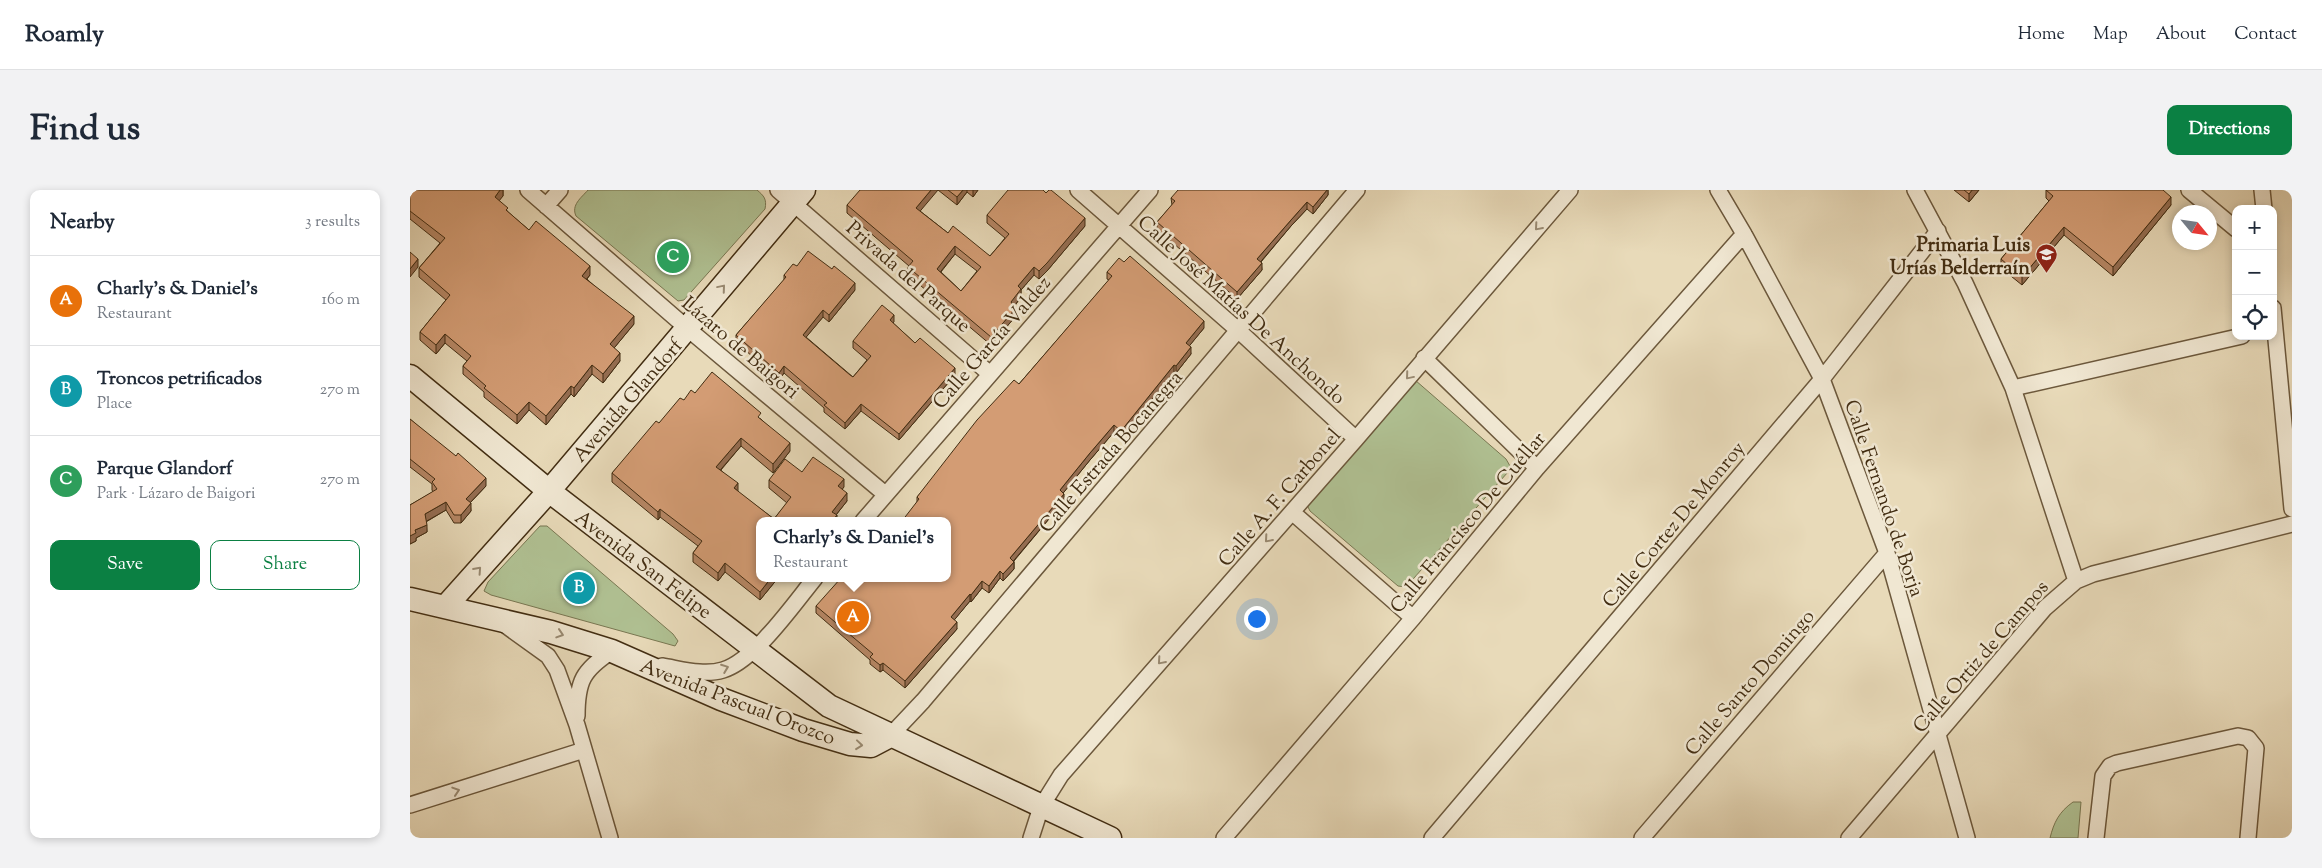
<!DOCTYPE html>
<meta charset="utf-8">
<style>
:root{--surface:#fff;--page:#f2f2f3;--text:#1f2937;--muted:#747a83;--line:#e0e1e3;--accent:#0b8043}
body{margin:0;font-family:"Sorts Mill Goudy",serif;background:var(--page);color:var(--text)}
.controls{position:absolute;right:15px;top:15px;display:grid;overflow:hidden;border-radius:10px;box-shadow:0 2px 8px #0003}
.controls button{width:45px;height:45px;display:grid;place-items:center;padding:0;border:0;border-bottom:1px solid var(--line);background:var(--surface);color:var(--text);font:25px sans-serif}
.compass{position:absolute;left:1762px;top:15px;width:45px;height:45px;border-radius:50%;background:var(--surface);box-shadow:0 2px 8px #0003;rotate:119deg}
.you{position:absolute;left:846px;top:428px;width:18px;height:18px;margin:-12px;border:4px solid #fff;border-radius:50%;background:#1a73e8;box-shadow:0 0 0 8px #1a73e833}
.badge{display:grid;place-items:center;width:32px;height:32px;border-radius:50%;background:var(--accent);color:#fff;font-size:16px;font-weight:700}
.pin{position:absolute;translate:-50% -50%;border:2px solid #fff;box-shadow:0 1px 5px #0006}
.popup{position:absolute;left:346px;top:327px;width:195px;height:65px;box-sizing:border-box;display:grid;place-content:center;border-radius:10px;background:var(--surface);filter:drop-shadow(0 1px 4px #0005);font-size:16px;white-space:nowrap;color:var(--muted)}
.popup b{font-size:19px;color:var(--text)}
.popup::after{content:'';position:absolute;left:50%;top:100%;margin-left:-10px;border:10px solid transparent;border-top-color:var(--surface)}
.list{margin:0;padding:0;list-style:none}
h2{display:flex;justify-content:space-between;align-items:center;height:65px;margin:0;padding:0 20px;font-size:21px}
h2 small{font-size:16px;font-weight:400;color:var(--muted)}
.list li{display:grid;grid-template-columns:32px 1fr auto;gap:15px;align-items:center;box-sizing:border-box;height:90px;padding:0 20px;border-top:1px solid var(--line)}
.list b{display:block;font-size:19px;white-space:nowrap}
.list p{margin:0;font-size:16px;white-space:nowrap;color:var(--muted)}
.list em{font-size:16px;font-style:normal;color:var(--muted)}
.actions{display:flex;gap:10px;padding:15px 20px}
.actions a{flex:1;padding:11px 0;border:1px solid var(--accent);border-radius:10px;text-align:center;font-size:18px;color:var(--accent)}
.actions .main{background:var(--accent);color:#fff}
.icon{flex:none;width:28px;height:28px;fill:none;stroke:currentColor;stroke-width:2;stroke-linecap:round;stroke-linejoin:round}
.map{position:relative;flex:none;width:1882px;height:648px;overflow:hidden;border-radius:10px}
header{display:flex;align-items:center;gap:30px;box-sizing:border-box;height:70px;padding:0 25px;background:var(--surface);border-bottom:1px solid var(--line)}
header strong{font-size:24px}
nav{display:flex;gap:28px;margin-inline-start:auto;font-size:18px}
.intro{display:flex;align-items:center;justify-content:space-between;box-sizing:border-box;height:120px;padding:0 30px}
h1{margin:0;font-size:35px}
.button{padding:12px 22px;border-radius:10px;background:var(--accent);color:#fff;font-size:18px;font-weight:700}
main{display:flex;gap:30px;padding:0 30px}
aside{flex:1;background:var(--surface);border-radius:10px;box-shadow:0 2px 8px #0003}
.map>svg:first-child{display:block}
.green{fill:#b0c193;stroke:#797752}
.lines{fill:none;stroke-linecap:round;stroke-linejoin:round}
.street-casing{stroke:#6c583c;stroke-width:18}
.secondary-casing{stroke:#422d12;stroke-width:25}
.street{stroke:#f0e7d2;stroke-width:15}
.secondary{stroke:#f0e7d2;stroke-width:22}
.wall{fill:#b58664;stroke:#422d12;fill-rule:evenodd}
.shaded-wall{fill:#946d51;stroke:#422d12}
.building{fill:#d39c74;stroke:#422d12;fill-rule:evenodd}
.oneway{stroke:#998a72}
.labels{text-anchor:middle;stroke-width:5;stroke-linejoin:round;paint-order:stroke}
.poi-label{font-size:20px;font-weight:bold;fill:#422d12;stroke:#f0e7d2;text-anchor:end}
.street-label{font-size:20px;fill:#422d12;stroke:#f0e7d2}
</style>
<header>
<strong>Roamly</strong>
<nav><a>Home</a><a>Map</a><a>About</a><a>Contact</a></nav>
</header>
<div class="intro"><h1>Find us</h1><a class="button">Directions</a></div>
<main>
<aside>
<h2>Nearby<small>3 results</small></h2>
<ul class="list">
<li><span class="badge" style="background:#e8710a">A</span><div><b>Charly's &amp; Daniel's</b><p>Restaurant</p></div><em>160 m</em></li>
<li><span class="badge" style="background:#0f9aa8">B</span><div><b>Troncos petrificados</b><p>Place</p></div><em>270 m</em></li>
<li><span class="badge" style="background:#2e9e5b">C</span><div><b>Parque Glandorf</b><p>Park · Lázaro de Baigori</p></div><em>270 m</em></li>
</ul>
<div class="actions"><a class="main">Save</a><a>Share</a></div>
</aside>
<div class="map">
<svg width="1882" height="648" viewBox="0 0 1882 648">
<rect width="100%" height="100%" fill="#e8dab9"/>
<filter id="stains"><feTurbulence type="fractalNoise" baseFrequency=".004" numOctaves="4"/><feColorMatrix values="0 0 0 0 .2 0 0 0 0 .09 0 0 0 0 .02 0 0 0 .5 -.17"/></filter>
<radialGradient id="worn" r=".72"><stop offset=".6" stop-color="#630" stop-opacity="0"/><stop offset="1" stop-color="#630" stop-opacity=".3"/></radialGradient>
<path class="green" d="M178,0H347C354,6 357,9 355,19L274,110L268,111L166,26C161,15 171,8 178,0Z
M1005,190L1096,269L1100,276L1098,282L996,397L988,396L900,321L897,315Z
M130,336H137L263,444L268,451L265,456L81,405L74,401L78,392Z
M1663,612H1671L1668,648H1640C1644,632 1649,622 1663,612Z"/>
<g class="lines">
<defs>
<path id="street" d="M118,0L278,139L475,304
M368,0L580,184
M668,0L829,141L946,249
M1308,0L1334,44L1412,189L1477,363L1557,648
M1505,0L1555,93L1603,198L1666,391
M1779,0L1826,39
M1852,0L1854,19
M136,16L150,0
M1863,118L1882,319
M1014,168L1127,278
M1603,198L1832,146
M882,322L1003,428
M453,331L740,0
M95,435L138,466L147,480L167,535L200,648
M252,476C271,479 294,486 313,480C345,470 383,415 405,388
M167,526C167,491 173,480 202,461
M480,546L513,511L947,0
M0,615L174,560
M621,648L631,617L651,585L946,249L1160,0
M814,648L1003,428L1127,278L1334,44
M1022,648L1412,189L1528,41
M1232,648L1477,363
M1439,648L1635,418L1666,391L1683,384L1882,334
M1686,648L1693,586L1700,576L1707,573L1828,546L1838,548L1846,558L1838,648"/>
<path id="secondary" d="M0,186L139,301L419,516L700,648
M0,409L141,442L202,461L311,509L393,540L440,554L461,556L480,546
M36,416L139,301L394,0"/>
</defs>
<use href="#street" class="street-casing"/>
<use href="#secondary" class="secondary-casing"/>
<use href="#street" class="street"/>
<use href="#secondary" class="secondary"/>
</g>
<path class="wall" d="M0,0H93V6L89,10L98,22L119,40L180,85L177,89L224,134L204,158L210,171L193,193L182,184L164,207L161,204L136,235L119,220L107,234L74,207V202L53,184V176L57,171L35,153L26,164L10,150V142L36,110L9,87V78L30,53L0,29Z
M528,0H568L563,7L557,2L547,15Z
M918,0V5L903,24L897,19L881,36L851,72L852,80L827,109L747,39V32L762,15L761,8Z
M1544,0H1569L1559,12Z
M1636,0H1753L1761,15L1703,86L1654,45L1612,95L1591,78V69L1639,11L1636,8Z
M437,15L510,21L538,43L580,66L595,48L577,33V25L675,36L637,81L629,89L624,85L611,100V107L604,117L605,127L581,155L498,85V77L499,76L437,23ZM545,64L567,81L551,101L531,82Z
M697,82L794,138L779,156L781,164L766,183L764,182L711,248L704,242L680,270L653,303L654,311L604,371V379L593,391L590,388L579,403L572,398L561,412L560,411L544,430L547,439L495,498L473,480L470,482L460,474V470L406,423V416L537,388L507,312V307L609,194L699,90L697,89Z
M374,85L445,100L419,132L413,127L396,147L443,187L457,170L443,158V151L484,132L483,133L505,153L545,185L489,250L451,221L435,239L414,222V218L374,183L369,190L326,152V145L374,90Z
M285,203L351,229L380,261L363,283L331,256L311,280L328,302L364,329L377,313L359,298V290L392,282L434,297L432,299L437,311L426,325L427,331H349V388H368L350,410L315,382L308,391L283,372V363L288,356L250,327L248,330L202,292V283L249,233Z
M0,229L76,296L60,313L61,321L51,333H44L36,320L16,332L17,342L6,348V351L0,354V315L23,302L22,300V294L0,277Z"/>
<path class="shaded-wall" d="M90,0H93V6L85,16V7Z
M521,0H528L506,26V18Z
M553,0H557V2L547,15V7Z
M563,0H568L563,7Z
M917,0H918V5L903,24V17Z
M1562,0H1569L1559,12V4Z
M1761,7V15L1703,86V77Z
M897,12V19L881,36L847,76V69L881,30Z
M675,28V36L637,81L629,89V81Z
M1654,37V45L1612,95V87Z
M545,56V64L527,86V79Z
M8,69V77L0,87V79Z
M852,73V80L827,109V102Z
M180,76V85L172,94V86Z
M624,77V85L611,100V107L601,120V112L608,96Z
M445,93V100L419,132V125Z
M605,119V127L581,155V147Z
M413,120V127L393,151V145Z
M484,125V132L480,136V130Z
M224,126V134L200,163V154Z
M794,131V138L776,160V153Z
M35,144V153L26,164V155Z
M781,157V164L766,183V176Z
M210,163V171L193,193V184Z
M182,175V184L164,207V198Z
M764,175V182L711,248V241Z
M374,176V183L369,190V183Z
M545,178V185L489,250V244Z
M161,196V204L136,235V226Z
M119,212V220L107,234V225Z
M451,214V221L435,239V233Z
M704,235V242L680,270L650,307V300L680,263Z
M331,248V256L306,285V277Z
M380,253V261L363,283V274Z
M76,288V296L56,317V309Z
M434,289V297L428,305V296Z
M328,293V301L324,298Z
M437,303V311L422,330V322Z
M654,304V311L600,375V368Z
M36,312V320L15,332V324Z
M61,313V321L51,333V325Z
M250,319V327L248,330V322Z
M427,325V331H422Z
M17,335V342L6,348V351L0,354V346L5,340Z
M604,372V379L593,391V384Z
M315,373V382L308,391V383Z
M590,381V388L579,403V396Z
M361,388H368L350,410V402Z
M572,391V398L561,412V405Z
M560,404V411L541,434V427Z
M547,432V439L495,498V491Z
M473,473V480L470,482V475Z"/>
<path class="building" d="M0,0H90L85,7L98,18L96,20L119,40L126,31L180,76L172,86L224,126L200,154L210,163L193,184L182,175L164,198L161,196L136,226L119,212L107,225L74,198L76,196L53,176L61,166L35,144L26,155L10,142L40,105L9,78L35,48L0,21Z
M450,0H521L506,18L538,43L543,36L580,66L599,44L577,25L598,0H633L636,3L639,0H641L675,28L637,73L629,81L624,77L608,96L611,99L601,112L605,119L581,147L498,77L503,71L437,15ZM545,56L571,77L551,101L527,79Z
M538,0H553L547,7Z
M768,0H917L903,17L897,12L881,30L847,69L852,73L827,102L747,32L765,11L761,8Z
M1554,0H1562L1559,4Z
M1636,0H1753L1761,7L1703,77L1654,37L1612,87L1591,69L1643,6Z
M398,61L422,79L424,76L445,93L419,125L413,120L393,145L440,185L443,187L461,166L443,151L472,115L484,125L480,130L505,153L510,148L545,178L489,244L451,214L435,233L414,215L417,213L374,176L369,183L326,145L376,87L374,85L383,74L387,76Z
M0,62L8,69L0,79Z
M720,66L794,131L776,153L781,157L766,176L764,175L711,241L704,235L680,263L650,300L654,304L600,368L604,372L593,384L590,381L579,396L572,391L561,405L560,404L541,427L547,432L495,491L473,473L470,475L460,467L463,464L406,416L431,388H537V331H492L509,309L507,307L567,230L604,190L609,194L702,86L697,82L709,68L714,72Z
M302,182L351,223L348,227L380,253L363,274L331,248L306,277L328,293L324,298L364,329L381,307L359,290L375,269L392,282L403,267L434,289L428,296L437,303L422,322L427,325L422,331H349V388H361L350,402L315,373L308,383L283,363L292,351L250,319L248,322L202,283L246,231L249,233L270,208L274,210L281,200L285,203Z
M0,229L46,266L48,263L76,288L56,309L61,313L51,325H44L36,312L15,324L17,335L5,340L6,343L0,346V315L27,299L22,292L25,289L0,269Z"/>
<defs><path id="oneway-chevron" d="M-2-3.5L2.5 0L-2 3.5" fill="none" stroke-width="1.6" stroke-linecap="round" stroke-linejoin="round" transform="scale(1.25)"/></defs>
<g class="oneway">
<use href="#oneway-chevron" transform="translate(1128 37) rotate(131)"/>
<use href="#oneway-chevron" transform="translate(312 98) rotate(-50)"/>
<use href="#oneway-chevron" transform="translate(999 186) rotate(130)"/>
<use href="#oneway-chevron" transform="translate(858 349) rotate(131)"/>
<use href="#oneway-chevron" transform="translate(68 380) rotate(-48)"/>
<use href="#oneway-chevron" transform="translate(150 444) rotate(18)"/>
<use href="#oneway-chevron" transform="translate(751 471) rotate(131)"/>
<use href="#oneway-chevron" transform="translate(315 478) rotate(-21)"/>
<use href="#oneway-chevron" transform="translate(449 555) rotate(6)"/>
<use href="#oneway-chevron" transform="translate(46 601) rotate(-18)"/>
</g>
<defs>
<symbol id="school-pin" viewBox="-11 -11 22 30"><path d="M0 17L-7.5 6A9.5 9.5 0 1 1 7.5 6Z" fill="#8f2418" stroke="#f0e7d2"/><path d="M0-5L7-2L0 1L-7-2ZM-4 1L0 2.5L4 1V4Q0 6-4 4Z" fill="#fff"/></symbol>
</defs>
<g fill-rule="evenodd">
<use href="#school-pin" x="1624" y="52" width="25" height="34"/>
</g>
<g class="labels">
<g class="poi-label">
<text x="1620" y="61">Primaria Luis<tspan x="1620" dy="23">Urías Belderraín</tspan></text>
</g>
<g class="street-label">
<text transform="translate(499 86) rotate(41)" y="7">Privada del Parque</text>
<text transform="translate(832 119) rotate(42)" y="7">Calle José Matías De Anchondo</text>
<text transform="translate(581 152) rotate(-49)" y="7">Calle García Valdez</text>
<text transform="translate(331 157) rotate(40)" y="7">Lázaro de Baigori</text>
<text transform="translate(217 210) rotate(-49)" y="7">Avenida Glandorf</text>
<text transform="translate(700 261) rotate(-49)" y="7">Calle Estrada Bocanegra</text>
<text transform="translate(869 307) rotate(-49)" y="7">Calle A. F. Carbonel</text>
<text transform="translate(1475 308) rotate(71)" y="7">Calle Fernando de Borja</text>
<text transform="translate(1057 332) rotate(-50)" y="7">Calle Francisco De Cuéllar</text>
<text transform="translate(1263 334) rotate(-50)" y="7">Calle Cortez De Monroy</text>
<text transform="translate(234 374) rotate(37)" y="7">Avenida San Felipe</text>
<text transform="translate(1570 466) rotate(-49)" y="7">Calle Ortiz de Campos</text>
<text transform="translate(1339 492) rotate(-49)" y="7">Calle Santo Domingo</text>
<text transform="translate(328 511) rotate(21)" y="7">Avenida Pascual Orozco</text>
</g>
</g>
<rect width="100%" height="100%" filter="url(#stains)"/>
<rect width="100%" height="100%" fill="url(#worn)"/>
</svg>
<div class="controls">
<button>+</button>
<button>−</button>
<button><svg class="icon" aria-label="locate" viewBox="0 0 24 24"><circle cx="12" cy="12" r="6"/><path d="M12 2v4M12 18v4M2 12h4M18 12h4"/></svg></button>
</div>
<svg class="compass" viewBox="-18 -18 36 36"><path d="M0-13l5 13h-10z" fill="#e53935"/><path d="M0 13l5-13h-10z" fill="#747a83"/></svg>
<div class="you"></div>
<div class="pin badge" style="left:443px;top:427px;background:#e8710a">A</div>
<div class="popup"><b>Charly's &amp; Daniel's</b>Restaurant</div>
<div class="pin badge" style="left:169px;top:398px;background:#0f9aa8">B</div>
<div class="pin badge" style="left:263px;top:67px;background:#2e9e5b">C</div>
</div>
</main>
